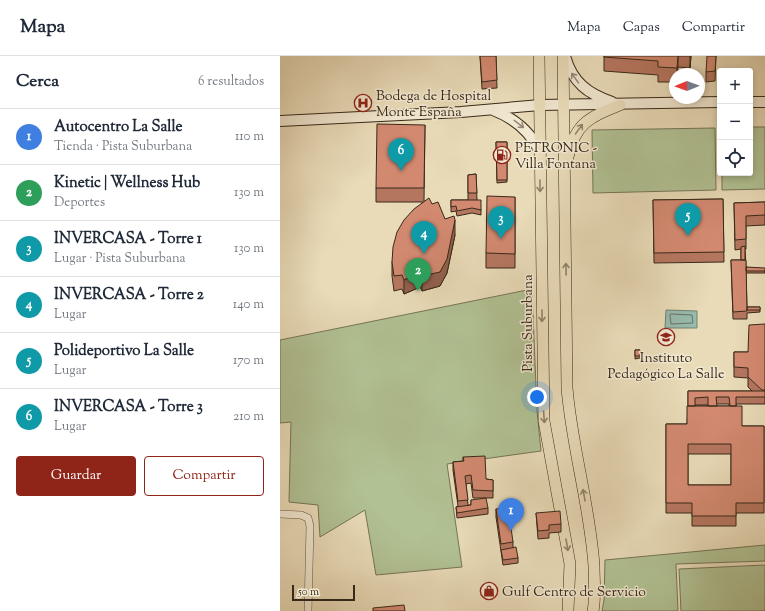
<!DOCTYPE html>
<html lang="es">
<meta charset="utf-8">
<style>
:root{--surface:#fff;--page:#f6f6f7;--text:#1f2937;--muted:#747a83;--line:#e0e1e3;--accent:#8f2418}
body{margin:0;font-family:"Sorts Mill Goudy",serif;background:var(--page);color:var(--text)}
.controls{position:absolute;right:12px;top:12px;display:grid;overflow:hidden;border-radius:4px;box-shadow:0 2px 6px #0003}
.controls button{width:36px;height:36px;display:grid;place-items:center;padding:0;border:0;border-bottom:1px solid var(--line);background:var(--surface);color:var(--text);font:20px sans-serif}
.compass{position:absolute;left:389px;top:12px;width:36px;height:36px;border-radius:50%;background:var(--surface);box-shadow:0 2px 6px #0003;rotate:269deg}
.scale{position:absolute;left:12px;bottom:10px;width:63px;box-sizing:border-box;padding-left:4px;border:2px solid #392919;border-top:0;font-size:11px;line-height:14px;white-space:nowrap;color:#392919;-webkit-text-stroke:3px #f1e8d1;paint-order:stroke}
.you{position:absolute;left:257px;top:341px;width:14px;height:14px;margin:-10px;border:3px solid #fff;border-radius:50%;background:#1a73e8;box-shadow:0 0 0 6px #1a73e833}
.badge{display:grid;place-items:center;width:26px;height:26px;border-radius:50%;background:var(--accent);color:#fff;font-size:13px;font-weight:700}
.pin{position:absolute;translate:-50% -33px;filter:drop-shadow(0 1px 2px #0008)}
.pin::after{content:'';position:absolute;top:21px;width:14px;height:12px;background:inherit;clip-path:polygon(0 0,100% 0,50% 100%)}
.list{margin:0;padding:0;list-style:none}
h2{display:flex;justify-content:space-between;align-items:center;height:52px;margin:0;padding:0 16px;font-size:17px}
h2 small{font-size:13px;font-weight:400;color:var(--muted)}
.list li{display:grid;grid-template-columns:26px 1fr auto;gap:12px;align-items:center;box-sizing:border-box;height:56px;padding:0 16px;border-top:1px solid var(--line)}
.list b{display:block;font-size:15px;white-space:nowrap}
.list p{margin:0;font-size:13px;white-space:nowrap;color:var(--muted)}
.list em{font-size:13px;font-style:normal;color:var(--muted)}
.actions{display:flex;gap:8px;padding:12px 16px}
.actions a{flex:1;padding:9px 0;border:1px solid var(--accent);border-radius:4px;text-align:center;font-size:14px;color:var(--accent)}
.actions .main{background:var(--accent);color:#fff}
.icon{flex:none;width:22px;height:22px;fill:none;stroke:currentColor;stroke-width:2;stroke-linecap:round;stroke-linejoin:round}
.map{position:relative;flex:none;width:485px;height:555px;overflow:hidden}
header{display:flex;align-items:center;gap:24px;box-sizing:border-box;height:56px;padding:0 20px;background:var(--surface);border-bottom:1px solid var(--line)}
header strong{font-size:19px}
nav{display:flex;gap:22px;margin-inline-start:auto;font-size:14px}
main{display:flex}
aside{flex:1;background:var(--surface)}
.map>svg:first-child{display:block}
.green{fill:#b1c193;stroke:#757556}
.water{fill:#97bbae;stroke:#718172}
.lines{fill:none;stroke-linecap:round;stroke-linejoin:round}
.shore{stroke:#687264;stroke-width:1}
.street-casing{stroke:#655641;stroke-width:8}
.secondary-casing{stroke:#392919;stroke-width:12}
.primary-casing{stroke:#392919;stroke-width:12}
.street{stroke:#f1e8d1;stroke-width:7}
.secondary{stroke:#f1e8d1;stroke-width:10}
.primary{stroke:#e9dbb8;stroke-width:11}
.wall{fill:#b57660;stroke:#392919;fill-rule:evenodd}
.shaded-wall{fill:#93604e;stroke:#392919}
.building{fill:#d28970;stroke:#392919;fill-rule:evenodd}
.oneway{stroke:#958875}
.oneway2{stroke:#918268}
.labels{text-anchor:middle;stroke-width:3;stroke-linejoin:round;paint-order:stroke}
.poi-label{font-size:14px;fill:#392919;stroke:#f1e8d1;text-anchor:start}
.street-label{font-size:14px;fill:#392919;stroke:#f1e8d1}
</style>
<header>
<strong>Mapa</strong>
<nav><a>Mapa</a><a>Capas</a><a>Compartir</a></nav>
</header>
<main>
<aside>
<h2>Cerca<small>6 resultados</small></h2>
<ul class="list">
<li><span class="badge" style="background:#3f7fe0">1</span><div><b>Autocentro La Salle</b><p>Tienda · Pista Suburbana</p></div><em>110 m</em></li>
<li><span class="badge" style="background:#2e9e5b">2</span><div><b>Kinetic | Wellness Hub</b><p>Deportes</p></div><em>130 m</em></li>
<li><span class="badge" style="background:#0f9aa8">3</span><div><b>INVERCASA - Torre 1</b><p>Lugar · Pista Suburbana</p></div><em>130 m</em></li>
<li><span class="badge" style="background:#0f9aa8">4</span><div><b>INVERCASA - Torre 2</b><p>Lugar</p></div><em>140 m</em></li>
<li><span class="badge" style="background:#0f9aa8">5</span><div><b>Polideportivo La Salle</b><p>Lugar</p></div><em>170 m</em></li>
<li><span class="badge" style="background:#0f9aa8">6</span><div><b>INVERCASA - Torre 3</b><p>Lugar</p></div><em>210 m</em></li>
</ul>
<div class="actions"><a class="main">Guardar</a><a>Compartir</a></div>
</aside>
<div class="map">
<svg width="485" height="555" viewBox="0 0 485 555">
<rect width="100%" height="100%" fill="#e9dbb8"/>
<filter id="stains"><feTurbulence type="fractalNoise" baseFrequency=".005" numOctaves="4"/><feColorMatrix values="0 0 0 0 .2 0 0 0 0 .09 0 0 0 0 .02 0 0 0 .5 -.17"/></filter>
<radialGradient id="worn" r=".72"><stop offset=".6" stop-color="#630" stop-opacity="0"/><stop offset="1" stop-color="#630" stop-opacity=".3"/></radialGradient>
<path class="green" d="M470,71H485V133L442,134V117H470Z
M435,72L436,134L313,137L312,74Z
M252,233L257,355L261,395L167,408L182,511L96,519L85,454L40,481L38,449L9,446L11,366L0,367V284Z
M485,489V505L396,508L398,555H322L324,544L325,504Z
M485,509V555H401L399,513Z"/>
<path class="water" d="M386,254L417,255V272H385Z"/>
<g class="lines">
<path class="shore" d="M391,258L412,259L413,267L391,268L390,260Z"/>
<defs>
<path id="street" d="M0,458L21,459L28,462L30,470L28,555"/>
<path id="secondary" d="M285,0C292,26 308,38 332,46
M470,46H485
M213,54C234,62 249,74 259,94
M0,65L181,56L260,49L440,46"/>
<path id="primary" d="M259,0L264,365L290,508L288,555
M283,0L287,332C292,392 310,450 314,510C314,525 316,540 313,555
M288,101C295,67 310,61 340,49"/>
</defs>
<use href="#street" class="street-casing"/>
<use href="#secondary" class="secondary-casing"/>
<use href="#primary" class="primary-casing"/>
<use href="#street" class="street"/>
<use href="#secondary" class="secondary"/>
<use href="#primary" class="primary"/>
</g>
<path class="wall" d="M200,0H216L217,32L202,33Z
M324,0H411L410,12L398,11L397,18H395V26H378V19L324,15Z
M436,0L435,25L426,26V16Z
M145,69L144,145L152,148L165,163L175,179L167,217L160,230L142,235L140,231L124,238L122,233L114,235L112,220V206L143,146H96V132Z
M216,86H227V126L217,127Z
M196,118L197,144L201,154V159L192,157L177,160L176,155L171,156V144H188V119Z
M235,141V212H206V197Z
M443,143L444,206L374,207L373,144Z
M485,146V169L466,170V193H465L466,211L485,215V217H466L467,251H480V256L467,257V263H453L451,204H461V193L455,194L454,147Z
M485,268V348H456L462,370H484V457H456V470H412V457H386V368H407L408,350V335H472L468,331V322L454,321V296H468ZM436,348H449V350H437ZM415,349H428V350H415ZM408,398H451V429H408Z
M355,294H360V302L355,303Z
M183,401L206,423L213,424V442H193L191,427L186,428L188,449H191V444L208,452V458L177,462L176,451L178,450L173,414V406L183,405Z
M216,453L233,486V492L238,502V507L223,509L216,461Z
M256,457L281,468V476L269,477V482L258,483Z"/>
<path class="shaded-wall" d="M398,0V11L397,18V12Z
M410,0H411L410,12Z
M175,164V179L167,217L160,230L142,235V220Z
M140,216V231L124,238V224Z"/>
<path class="building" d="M200,0H216L217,24L202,26Z
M324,0H398L397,12L378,11V5L324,1Z
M427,0H436L435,15L426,16Z
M97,68L145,69L144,132H96Z
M216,86H227V124H217Z
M196,118L197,137H188V119Z
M207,140L235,141V198L206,197Z
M149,142L152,148L158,146L165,163L174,160L175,164L167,203L160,216L142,220L140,216L124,224L122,219L114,220L112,206L113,191L117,176L124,164L134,153Z
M443,143L444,196L374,197L373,144Z
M171,144H201V154L192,152L177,155L176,150L171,151Z
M485,146V159L466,160V183L455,184L454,147Z
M465,190V204H461V191Z
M451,204H466L467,255L453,256Z
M466,211L485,212V215H466Z
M467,251H480V254H467Z
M485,268V334H482L468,321V312L454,311V296H468L469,269Z
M355,294H360V300H355Z
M408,335H485V341H456V350H450L449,341H436L437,350H428V341L415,342V350H408Z
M407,350H462V370H484V447H456V460H412V447H386V368H407ZM408,388H451V429H408Z
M205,400L206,423L213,424V435L193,434L191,419L185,420L188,444L178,445L173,406L184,405L183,401Z
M206,442L208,452L177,457L176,451L191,449V444Z
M228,451L233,486L221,488L216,453Z
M280,455L281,468L269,469V474L258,475L256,457Z
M236,491L238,502L223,504L221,494Z
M124,549L125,555H93V552Z"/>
<defs><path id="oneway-shaft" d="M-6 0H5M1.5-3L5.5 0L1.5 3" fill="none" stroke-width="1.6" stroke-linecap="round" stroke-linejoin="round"/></defs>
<g class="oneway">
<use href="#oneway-shaft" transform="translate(295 22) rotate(-125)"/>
<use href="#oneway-shaft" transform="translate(239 68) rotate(38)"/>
</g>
<g class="oneway2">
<use href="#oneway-shaft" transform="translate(299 73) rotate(-54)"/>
<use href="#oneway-shaft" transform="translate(260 130) rotate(89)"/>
<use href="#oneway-shaft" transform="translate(286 213) rotate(-91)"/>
<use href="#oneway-shaft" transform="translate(262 260) rotate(90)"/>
<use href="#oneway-shaft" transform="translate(264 361) rotate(86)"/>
<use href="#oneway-shaft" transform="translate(304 439) rotate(-100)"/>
<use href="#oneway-shaft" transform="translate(287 489) rotate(80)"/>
</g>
<defs>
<symbol id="hospital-ring" viewBox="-11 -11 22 22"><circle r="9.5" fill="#f1e8d1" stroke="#8f2418" stroke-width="1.5"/><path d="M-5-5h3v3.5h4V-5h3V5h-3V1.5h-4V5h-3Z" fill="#8f2418"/></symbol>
<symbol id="fuel-ring" viewBox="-11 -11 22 22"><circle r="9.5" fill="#f1e8d1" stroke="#8f2418" stroke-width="1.5"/><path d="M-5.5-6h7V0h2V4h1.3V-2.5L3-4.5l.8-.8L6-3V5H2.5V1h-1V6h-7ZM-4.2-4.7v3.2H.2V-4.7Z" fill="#8f2418"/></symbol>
<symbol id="school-ring" viewBox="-11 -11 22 22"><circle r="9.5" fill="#f1e8d1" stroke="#8f2418" stroke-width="1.5"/><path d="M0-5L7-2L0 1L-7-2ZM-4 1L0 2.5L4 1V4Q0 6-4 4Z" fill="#8f2418"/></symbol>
<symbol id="shop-ring" viewBox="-11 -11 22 22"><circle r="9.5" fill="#f1e8d1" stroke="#8f2418" stroke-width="1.5"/><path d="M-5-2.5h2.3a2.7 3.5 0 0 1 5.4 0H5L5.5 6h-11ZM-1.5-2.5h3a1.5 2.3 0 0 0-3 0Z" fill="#8f2418"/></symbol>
</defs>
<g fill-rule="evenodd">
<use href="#hospital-ring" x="73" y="37" width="20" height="20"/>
<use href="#fuel-ring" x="212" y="89" width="20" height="20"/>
<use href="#school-ring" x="376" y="271" width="20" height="20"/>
<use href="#shop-ring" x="199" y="525" width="20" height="20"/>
</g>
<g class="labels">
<g class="poi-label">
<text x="96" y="44">Bodega de Hospital<tspan x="96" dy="16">Monte España</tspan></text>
<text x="235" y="96">PETRONIC -<tspan x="235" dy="16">Villa Fontana</tspan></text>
<text x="386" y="306" text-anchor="middle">Instituto<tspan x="386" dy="16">Pedagógico La Salle</tspan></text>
<text x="222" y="540">Gulf Centro de Servicio</text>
</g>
<g class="street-label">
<text transform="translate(247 267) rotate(-90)" y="5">Pista Suburbana</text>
</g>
</g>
<rect width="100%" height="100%" filter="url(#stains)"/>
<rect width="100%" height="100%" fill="url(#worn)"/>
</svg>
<div class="controls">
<button>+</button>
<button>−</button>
<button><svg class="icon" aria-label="locate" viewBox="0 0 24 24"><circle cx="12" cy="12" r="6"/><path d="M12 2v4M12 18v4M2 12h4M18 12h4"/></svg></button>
</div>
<svg class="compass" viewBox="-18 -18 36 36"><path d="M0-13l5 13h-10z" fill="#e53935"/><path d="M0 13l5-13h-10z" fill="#747a83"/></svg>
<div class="scale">50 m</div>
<div class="you"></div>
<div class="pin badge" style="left:231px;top:475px;background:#3f7fe0">1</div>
<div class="pin badge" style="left:138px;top:235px;background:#2e9e5b">2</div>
<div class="pin badge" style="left:221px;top:183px;background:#0f9aa8">3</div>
<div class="pin badge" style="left:144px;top:198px;background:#0f9aa8">4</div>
<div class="pin badge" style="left:408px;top:180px;background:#0f9aa8">5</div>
<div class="pin badge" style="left:121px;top:115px;background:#0f9aa8">6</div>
</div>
</main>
